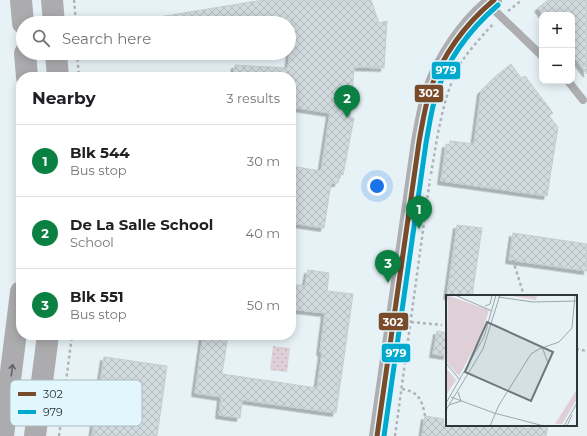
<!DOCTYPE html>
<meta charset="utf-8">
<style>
:root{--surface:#fff;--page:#f2f2f2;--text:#202124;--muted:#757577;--line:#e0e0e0;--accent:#0b8043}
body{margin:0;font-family:Montserrat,sans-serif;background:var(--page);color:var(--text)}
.controls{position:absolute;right:12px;top:12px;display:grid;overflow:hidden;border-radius:8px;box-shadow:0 2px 10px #0003}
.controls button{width:36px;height:36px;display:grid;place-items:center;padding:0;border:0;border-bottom:1px solid var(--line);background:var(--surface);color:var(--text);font:20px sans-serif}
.you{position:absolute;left:377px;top:186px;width:14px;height:14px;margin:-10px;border:3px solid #fff;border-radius:50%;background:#1a73e8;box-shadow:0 0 0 6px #1a73e833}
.badge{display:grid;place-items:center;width:26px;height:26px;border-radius:50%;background:var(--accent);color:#fff;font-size:13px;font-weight:700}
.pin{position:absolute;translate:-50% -33px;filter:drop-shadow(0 1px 2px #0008)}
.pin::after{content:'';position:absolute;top:21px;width:14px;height:12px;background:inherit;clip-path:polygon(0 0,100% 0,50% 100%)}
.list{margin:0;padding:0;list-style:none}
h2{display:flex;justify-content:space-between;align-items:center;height:52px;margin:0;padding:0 16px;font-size:17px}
h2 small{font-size:13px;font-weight:400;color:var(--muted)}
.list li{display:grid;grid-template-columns:26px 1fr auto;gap:12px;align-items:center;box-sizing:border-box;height:72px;padding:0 16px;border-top:1px solid var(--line)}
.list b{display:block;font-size:15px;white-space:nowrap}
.list p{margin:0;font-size:13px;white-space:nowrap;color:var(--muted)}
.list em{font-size:13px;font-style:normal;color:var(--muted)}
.icon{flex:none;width:22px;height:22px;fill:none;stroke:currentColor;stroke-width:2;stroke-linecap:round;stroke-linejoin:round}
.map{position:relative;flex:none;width:587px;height:436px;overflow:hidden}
.search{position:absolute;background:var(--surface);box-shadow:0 2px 10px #0003;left:16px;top:16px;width:280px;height:44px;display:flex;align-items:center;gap:10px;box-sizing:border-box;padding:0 14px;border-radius:22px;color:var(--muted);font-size:15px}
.panel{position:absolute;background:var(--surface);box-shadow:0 2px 10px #0003;left:16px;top:72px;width:280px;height:268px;border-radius:16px}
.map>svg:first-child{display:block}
.grass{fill:url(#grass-dots)}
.building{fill:url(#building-cross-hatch);stroke:#c4cdd0;filter:url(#shadow)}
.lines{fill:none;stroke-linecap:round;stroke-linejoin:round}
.path{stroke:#b0b3b6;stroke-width:2.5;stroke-dasharray:3 3;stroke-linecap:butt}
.service{stroke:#aeadaf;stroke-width:8}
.minor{stroke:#aeadaf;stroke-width:16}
.secondary{stroke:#acacae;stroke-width:22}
.bus-1-casing{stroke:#e1f6fd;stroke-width:8}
.bus-2-casing{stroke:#e1f6fd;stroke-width:8}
.bus-1{stroke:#7a4b2a;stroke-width:5}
.bus-2{stroke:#00a9ce;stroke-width:5}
.oneway{stroke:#606568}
.inset-road{fill:none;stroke:#9da7ab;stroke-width:1}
.view{fill:#6f787c;fill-opacity:0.15;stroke:#6f787c;stroke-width:2}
.inset-edge{fill:none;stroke:#2e3639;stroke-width:2}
.key{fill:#e1f6fd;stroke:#abbcc2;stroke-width:1}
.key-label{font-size:11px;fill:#2e3639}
.line-badge{stroke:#e1f6fd;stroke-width:1.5}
.badge-label{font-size:11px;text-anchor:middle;font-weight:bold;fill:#fff}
</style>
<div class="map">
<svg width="587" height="436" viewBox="0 0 587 436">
<defs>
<pattern id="grass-dots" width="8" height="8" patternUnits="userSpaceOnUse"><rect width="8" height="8" fill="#dfcfd6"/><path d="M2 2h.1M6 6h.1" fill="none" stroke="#c0b2b8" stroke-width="1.8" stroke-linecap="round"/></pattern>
<pattern id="building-cross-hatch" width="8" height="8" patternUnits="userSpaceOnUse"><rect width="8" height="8" fill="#d1dade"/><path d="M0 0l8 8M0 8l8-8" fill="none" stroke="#b4bcbf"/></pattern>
<filter id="shadow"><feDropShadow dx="-3.5" dy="3.5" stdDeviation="0" flood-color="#0004"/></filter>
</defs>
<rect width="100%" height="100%" fill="#e7f2f7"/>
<path class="grass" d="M273,346L290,348L287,372L270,370Z"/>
<path class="building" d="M263,0H371L379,23L387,21L384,68L354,67L350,118H354L343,175L339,174L338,183H331L324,228L291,223V166L321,171L330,113L291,107V77H233L235,65L288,68L293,23H159V17Z
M548,0H587V74L572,54V15H543L538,8Z
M511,64L521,78L525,76L553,113L549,116L558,127L547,196L441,181L446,144L450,145V141L474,144L481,91L496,76Z
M457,225L482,228L472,296H447Z
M513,233L587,244V271L509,260Z
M308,270L329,273L327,291L353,294L336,413L242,400L240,418L219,415L221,397L195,393L203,335H228L222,374L317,388L322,353L320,352L325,313L291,309V284L305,286Z
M437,331L447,333V356L433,354Z
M104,357L167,366L157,436H92Z
M425,416L444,419L443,425H506L531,429L532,425H548L546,436H422Z"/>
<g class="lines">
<path class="path" d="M74,0L76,23
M508,11L522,0
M77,53L79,77
M431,174C437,139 443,92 462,61C471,48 483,35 494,23
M513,260L524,296
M411,322L442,325
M576,349L587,351
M402,389C419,392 422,400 425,416
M59,436L72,335
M395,436L430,179"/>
<path class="service" d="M488,4L542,56
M568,81L583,100"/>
<path class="minor" d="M377,436L419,142C422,125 425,107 430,91C441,58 466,21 494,0"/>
<path class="secondary" d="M21,0L23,23
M52,0L54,23
M25,53L27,77
M56,53L58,77
M3,436L21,292
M35,436L48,335"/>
<defs>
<path id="bus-1" d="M377,436L419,142C422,125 425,107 430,90C443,55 465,24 494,0"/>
<path id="bus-2" d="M384,436L426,143C429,127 431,111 436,95C447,60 470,29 498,5"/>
</defs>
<use href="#bus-1" class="bus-1-casing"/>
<use href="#bus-2" class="bus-2-casing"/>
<use href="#bus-1" class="bus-1"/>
<use href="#bus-2" class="bus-2"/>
</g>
<defs><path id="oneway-shaft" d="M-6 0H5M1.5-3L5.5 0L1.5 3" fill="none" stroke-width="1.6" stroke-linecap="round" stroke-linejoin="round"/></defs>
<use class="oneway" href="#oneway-shaft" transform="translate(12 370) rotate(-82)"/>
<g transform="translate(446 295)">
<rect width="131" height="131" fill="#e7f2f7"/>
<path d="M60,0H91L90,5ZM131,94V104L116,129H109Z" fill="#dfcfd6"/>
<path d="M0,0L43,15L34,42L13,81L0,66L2,8ZM0,73L10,85L0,100Z" fill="#dfcfd6"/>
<path class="inset-road" d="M9,0L46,16M52,2L87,7L131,6M39,11L44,9L46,0M96,52L102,68M0,68L14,85M5,102L48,118L98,131M0,108L38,42L50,0M3,110L15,106L12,97M0,115L37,54L54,0M44,131L53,110L85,59L93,54L113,47L126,33L129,0M118,131L131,108M121,131L126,120"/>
<path class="view" d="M41,27L107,57L85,106L19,77Z"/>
<rect width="131" height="131" class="inset-edge"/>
</g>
<rect x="10" y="380" width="132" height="46" rx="6" class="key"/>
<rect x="18" y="392" width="18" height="4" fill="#7a4b2a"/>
<rect x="18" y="410" width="18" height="4" fill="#00a9ce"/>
<g class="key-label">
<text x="43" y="398">302</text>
<text x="43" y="416">979</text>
</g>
<g class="line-badge">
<rect x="431" y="61" width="30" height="19" rx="4" fill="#00a9ce"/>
<rect x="414" y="84" width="30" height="19" rx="4" fill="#7a4b2a"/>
<rect x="378" y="312" width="31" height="19" rx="4" fill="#7a4b2a"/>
<rect x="381" y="343" width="30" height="20" rx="4" fill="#00a9ce"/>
</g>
<g class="badge-label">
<text x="446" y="74">979</text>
<text x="429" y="97">302</text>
<text x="393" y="326">302</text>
<text x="396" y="357">979</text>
</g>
</svg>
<div class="controls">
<button>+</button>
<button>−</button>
</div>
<div class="you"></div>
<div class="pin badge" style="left:419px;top:229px">1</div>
<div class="pin badge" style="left:347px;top:118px">2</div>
<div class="pin badge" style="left:388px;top:283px">3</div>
<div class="search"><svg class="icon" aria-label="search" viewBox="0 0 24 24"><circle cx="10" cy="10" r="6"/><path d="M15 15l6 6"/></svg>Search here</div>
<section class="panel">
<h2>Nearby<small>3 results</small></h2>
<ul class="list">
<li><span class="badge">1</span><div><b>Blk 544</b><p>Bus stop</p></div><em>30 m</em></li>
<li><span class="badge">2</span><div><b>De La Salle School</b><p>School</p></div><em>40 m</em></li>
<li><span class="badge">3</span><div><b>Blk 551</b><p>Bus stop</p></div><em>50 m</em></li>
</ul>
</section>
</div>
